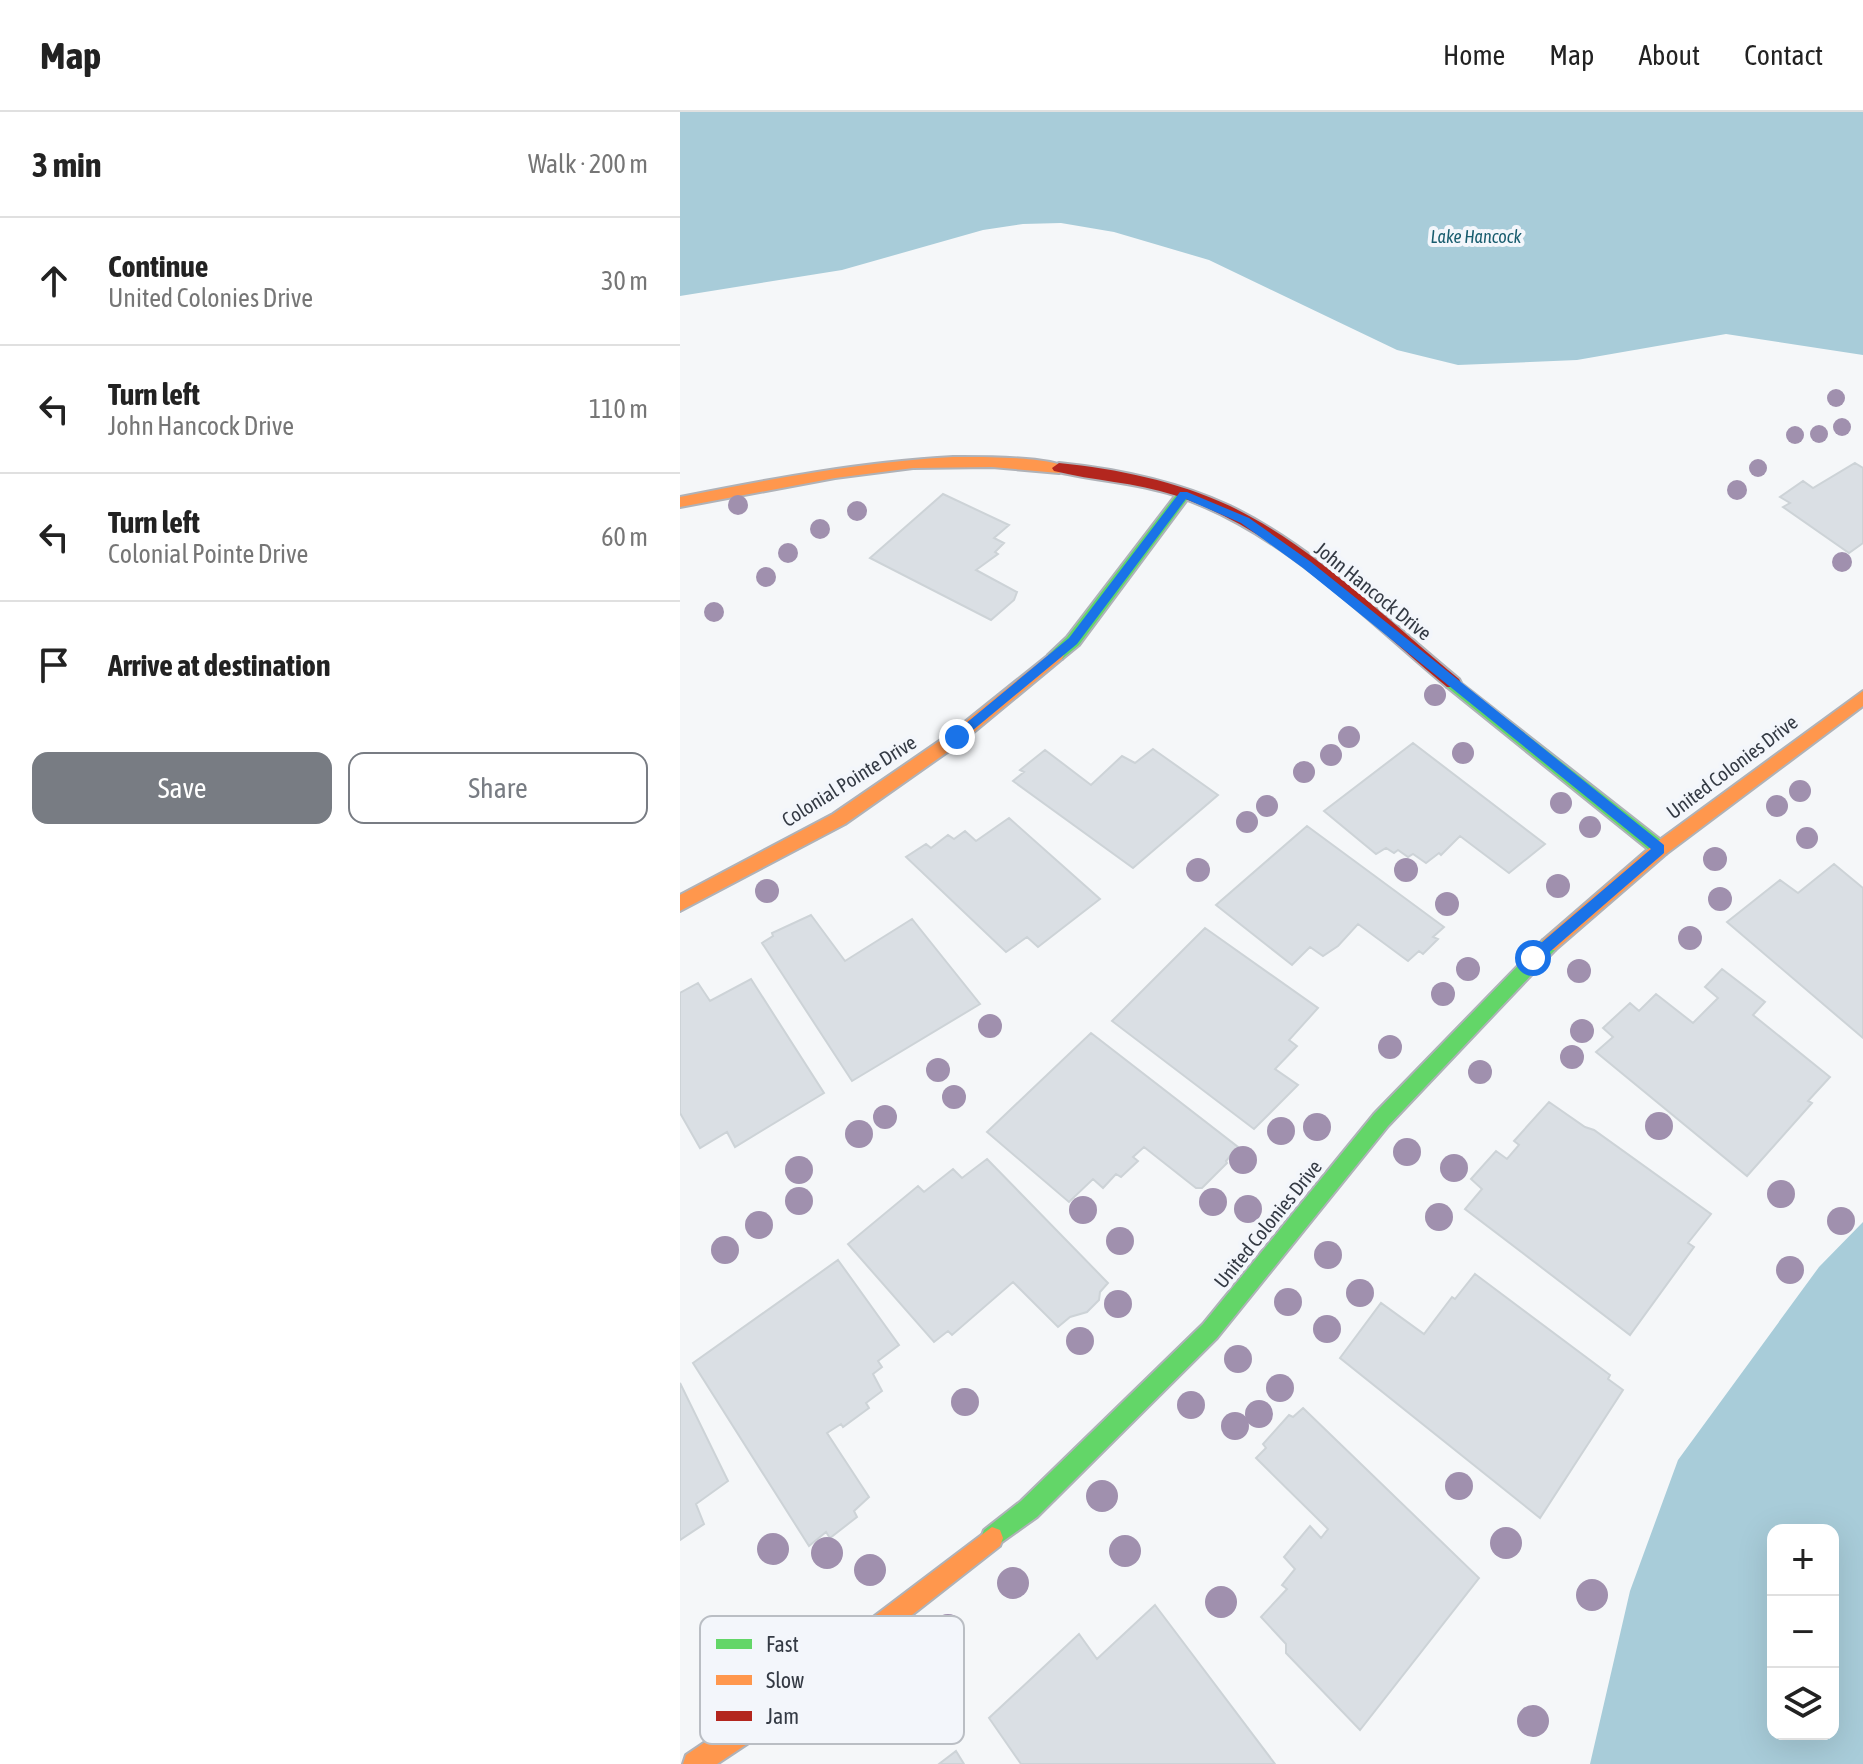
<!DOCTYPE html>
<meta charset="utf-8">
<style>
:root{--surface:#fff;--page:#f2f2f2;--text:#222;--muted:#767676;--line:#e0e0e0;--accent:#787c83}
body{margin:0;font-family:"Asap Condensed",sans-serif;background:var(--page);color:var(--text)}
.controls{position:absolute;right:24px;bottom:24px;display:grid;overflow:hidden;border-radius:16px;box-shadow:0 8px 32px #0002}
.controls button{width:72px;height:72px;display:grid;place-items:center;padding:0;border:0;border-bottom:2px solid var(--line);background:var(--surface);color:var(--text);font:40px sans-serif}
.stop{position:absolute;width:24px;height:24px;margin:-18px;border:6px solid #1a73e8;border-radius:50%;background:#fff}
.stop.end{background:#1a73e8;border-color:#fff;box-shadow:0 2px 8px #0008}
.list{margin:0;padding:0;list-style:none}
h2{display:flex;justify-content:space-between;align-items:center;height:104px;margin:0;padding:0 32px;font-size:34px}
h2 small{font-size:26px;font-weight:400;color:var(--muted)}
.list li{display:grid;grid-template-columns:52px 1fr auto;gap:24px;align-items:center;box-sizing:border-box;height:128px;padding:0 32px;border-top:2px solid var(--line)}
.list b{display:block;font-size:30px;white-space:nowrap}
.list p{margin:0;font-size:26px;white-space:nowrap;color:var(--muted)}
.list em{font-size:26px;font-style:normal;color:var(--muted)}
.actions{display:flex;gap:16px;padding:24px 32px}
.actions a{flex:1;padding:18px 0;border:2px solid var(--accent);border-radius:16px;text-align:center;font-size:28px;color:var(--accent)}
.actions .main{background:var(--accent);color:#fff}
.icon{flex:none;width:44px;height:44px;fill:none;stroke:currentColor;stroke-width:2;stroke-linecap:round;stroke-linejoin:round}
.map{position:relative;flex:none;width:1183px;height:1652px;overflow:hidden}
header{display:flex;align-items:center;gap:48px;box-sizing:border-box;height:112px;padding:0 40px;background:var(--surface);border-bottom:2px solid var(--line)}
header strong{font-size:38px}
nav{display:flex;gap:44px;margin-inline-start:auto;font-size:28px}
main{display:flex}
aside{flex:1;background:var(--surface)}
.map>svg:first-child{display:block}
.water{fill:#a8ccd9;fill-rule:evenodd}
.building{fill:#dadfe4;stroke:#cdd3d7;stroke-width:2}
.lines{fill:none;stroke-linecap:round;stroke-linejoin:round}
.fast-casing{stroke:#afb2b8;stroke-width:4}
.slow-casing{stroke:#afb2b8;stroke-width:4}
.jam-casing{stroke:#afb2b8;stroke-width:4}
.fast{fill:#63d668;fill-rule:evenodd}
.slow{fill:#ff974d;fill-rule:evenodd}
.jam{fill:#b3261e;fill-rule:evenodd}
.tree{fill:#a090ae}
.route{fill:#1a73e8}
.labels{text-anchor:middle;stroke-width:8;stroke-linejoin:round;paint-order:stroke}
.far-water-label{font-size:18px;font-style:italic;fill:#185c6e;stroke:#f3f6fb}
.street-label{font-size:20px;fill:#343a44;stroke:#f3f6fb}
.key{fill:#f3f6fb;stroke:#babec4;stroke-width:2}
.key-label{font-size:22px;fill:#343a44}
</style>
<header>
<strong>Map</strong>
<nav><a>Home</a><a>Map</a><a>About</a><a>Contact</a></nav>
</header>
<main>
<aside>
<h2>3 min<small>Walk · 200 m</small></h2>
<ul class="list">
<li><svg class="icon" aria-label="ahead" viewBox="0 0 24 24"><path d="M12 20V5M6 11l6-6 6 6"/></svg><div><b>Continue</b><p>United Colonies Drive</p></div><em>30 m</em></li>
<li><svg class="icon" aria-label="left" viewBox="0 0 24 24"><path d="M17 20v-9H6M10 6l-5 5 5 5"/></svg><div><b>Turn left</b><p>John Hancock Drive</p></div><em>110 m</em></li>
<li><svg class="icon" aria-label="left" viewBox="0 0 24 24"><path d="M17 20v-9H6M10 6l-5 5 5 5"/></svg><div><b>Turn left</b><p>Colonial Pointe Drive</p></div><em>60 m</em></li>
<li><svg class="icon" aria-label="arrive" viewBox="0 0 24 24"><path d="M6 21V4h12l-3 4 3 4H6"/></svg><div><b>Arrive at destination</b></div></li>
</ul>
<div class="actions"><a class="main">Save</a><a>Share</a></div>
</aside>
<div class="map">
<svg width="1183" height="1652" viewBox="0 0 1183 1652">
<rect width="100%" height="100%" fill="#f5f7f9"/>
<path class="water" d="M0,0H1183V243L1046,222L897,248L778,253L717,238L529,148L434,120L381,111L343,112L303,118L162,158L0,184Z
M1183,1110V1652H910L950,1479L998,1348L1139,1155ZM1153,1418V1622H1093V1418Z"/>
<path class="building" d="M1175,351L1183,356V431L1169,441L1103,395L1110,391L1100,385L1123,369L1133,376Z
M263,382L329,413L314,426L324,431L315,440L318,442L296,458L337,480L334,488L311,508L190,446Z
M733,631L865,732L829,761L780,724L761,743L759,741L746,751L733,742L728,745L718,738L714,741L706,736L696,742L644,699Z
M473,637L538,683L453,756L333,669L344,660L340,658L365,638L411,673L442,644L455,651Z
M329,706L420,787L358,835L347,825L326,840L226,745L246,732L251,736L268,723L274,727L285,719L296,729Z
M627,714L764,815L753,825L758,827L743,842L739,839L728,849L678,812L658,834L643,844L630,835L612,853L536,793Z
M1154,752L1183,776V926L1047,810L1100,768L1118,781Z
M131,803L165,849L232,807L300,892L172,969L82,831L93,824L92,821Z
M525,816L638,896L609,928L617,934L595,957L618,973L574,1017L432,909Z
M1042,857L1085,890L1073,903L1150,965L1128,989L1132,991L1067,1064L916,940L933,925L923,916L950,891L959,899L976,882L1013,911L1038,886L1025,875Z
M71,867L144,981L55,1035L47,1020L20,1036L0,1001V881L18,871L30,889Z
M411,921L558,1035L546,1049L547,1051L522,1076H516L464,1035L453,1045L458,1049L441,1065L436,1062L423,1076L413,1067L389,1090L307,1020Z
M869,990L905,1015L914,1018L1031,1102L1008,1131L1014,1135L950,1223L785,1097L802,1077L791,1067L816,1039L827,1047L839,1033L834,1029Z
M307,1047L428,1171L420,1180L419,1188L407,1200L390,1205L378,1215L333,1170L272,1223L268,1219L254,1230L168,1132L238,1074L244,1080L273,1057L282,1066Z
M158,1148L219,1233L198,1249L202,1255L193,1262L202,1279L186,1291L189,1296L163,1315L161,1312L147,1321L189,1385L174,1399L177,1405L150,1426L146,1420L129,1434L13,1251Z
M795,1162L930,1263L928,1267L943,1278L860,1406L660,1246L701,1191L744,1222L772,1185L775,1187Z
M0,1271L48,1369L16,1392L24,1412L0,1428Z
M623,1296L799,1466L680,1618L606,1541V1532L581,1505L607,1477L602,1473L615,1457L604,1445L630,1414L641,1426L648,1417L576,1346L586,1336L583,1332L609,1303L613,1305Z
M475,1493L595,1652H341L309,1606L399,1522L417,1547Z
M276,1639L284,1652H259Z"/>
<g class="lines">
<defs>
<path id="fast" d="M504,377L509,379V385L399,533L382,547H370L368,543L387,525L499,379Z
M773,565L986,732L989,737L986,742H974L767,575L765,571L767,567Z
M869,825L875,828L878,833L875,838L708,1014L537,1226L357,1405L312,1437L304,1434L301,1426L304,1418L341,1389L523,1212L694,1002L863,828Z"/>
<path id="slow" d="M273,345C294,345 373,344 386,356L379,361L312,355L233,356L155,366L0,395V385C91,367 180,350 273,345Z
M376,537L384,543L382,547L283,629L165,712L0,799V783L153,702L271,621Z
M1183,579V594L986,742L875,838H863L860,833L863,828L974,732Z
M312,1415L320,1418L323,1426L320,1434L70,1630L37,1652H3L6,1643L52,1612Z"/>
<path id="jam" d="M379,351C438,357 496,369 550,394C635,435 706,507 779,567L781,571L779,575H767C683,505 600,418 494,383C454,370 414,369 374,359L372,356Z"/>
</defs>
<use href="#fast" class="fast-casing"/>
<use href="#slow" class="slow-casing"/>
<use href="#jam" class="jam-casing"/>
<use href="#fast" class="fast"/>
<use href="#slow" class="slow"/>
<use href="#jam" class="jam"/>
</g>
<g class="tree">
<circle cx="1156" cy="286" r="9"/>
<circle cx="1162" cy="315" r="9"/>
<circle cx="1139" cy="322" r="9"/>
<circle cx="1115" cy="323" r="9"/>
<circle cx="1078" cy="356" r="9"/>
<circle cx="1057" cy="378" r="10"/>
<circle cx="58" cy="393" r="10"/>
<circle cx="177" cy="399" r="10"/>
<circle cx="140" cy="417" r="10"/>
<circle cx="108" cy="441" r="10"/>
<circle cx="1162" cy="450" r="10"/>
<circle cx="86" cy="465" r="10"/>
<circle cx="34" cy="500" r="10"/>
<circle cx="755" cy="583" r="11"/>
<circle cx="669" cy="625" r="11"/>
<circle cx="783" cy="641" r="11"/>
<circle cx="651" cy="643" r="11"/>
<circle cx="624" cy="660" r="11"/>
<circle cx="1120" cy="679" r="11"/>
<circle cx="881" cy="691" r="11"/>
<circle cx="587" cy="694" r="11"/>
<circle cx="1097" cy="694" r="11"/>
<circle cx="567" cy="710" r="11"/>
<circle cx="910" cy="715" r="11"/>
<circle cx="1127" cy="726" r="11"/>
<circle cx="1035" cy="747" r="12"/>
<circle cx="518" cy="758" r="12"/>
<circle cx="726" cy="758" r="12"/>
<circle cx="878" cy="774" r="12"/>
<circle cx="87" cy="779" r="12"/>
<circle cx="1040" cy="787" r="12"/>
<circle cx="767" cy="792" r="12"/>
<circle cx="1010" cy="826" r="12"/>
<circle cx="788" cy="857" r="12"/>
<circle cx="899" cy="859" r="12"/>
<circle cx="763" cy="882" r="12"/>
<circle cx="310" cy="914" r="12"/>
<circle cx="902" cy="919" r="12"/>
<circle cx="710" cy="935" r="12"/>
<circle cx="892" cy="945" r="12"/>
<circle cx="258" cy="958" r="12"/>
<circle cx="800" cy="960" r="12"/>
<circle cx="274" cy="985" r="12"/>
<circle cx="205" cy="1005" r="12"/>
<circle cx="979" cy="1014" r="14"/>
<circle cx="637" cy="1015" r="14"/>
<circle cx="601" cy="1019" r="14"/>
<circle cx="179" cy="1022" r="14"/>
<circle cx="727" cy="1040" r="14"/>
<circle cx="563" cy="1048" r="14"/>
<circle cx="774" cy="1056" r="14"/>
<circle cx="119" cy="1058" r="14"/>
<circle cx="1101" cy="1082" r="14"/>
<circle cx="119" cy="1089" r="14"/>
<circle cx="533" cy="1090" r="14"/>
<circle cx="568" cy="1097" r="14"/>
<circle cx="403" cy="1098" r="14"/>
<circle cx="759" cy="1105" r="14"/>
<circle cx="1161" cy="1109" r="14"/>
<circle cx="79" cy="1113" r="14"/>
<circle cx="440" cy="1129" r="14"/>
<circle cx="45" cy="1138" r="14"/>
<circle cx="648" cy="1143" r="14"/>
<circle cx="1110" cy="1158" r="14"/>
<circle cx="680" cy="1181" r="14"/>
<circle cx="608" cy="1190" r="14"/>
<circle cx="438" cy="1192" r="14"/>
<circle cx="647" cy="1217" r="14"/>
<circle cx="400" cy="1229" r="14"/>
<circle cx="558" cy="1247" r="14"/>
<circle cx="600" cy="1276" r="14"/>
<circle cx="285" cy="1290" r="14"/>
<circle cx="511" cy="1293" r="14"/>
<circle cx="579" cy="1302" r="14"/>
<circle cx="555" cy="1314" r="14"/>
<circle cx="779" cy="1374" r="14"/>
<circle cx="422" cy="1384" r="16"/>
<circle cx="826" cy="1431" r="16"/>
<circle cx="93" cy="1437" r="16"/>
<circle cx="445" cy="1439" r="16"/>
<circle cx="147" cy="1441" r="16"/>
<circle cx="190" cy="1458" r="16"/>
<circle cx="333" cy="1471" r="16"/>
<circle cx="912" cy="1483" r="16"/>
<circle cx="541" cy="1490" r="16"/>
<circle cx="268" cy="1518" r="16"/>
<circle cx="853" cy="1609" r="16"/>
</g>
<path class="route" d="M500,380H507L569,406L631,450L984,733V741L858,850H848V842L971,737L623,456L561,411L506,387L397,532L281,628H273V622L389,526Z"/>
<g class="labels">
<g class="far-water-label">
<text x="796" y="131">Lake Hancock</text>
</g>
<g class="street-label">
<text transform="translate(693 479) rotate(39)" y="7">John Hancock Drive</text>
<text transform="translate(1052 655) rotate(-37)" y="7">United Colonies Drive</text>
<text transform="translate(169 669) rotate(-32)" y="7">Colonial Pointe Drive</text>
<text transform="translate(588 1112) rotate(-51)" y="7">United Colonies Drive</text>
</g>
</g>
<rect x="20" y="1504" width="264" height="128" rx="12" class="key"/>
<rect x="36" y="1527" width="36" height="10" fill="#63d668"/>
<rect x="36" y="1563" width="36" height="10" fill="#ff974d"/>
<rect x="36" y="1599" width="36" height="10" fill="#b3261e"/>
<g class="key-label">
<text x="86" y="1540">Fast</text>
<text x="86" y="1576">Slow</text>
<text x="86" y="1612">Jam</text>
</g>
</svg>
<div class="controls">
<button>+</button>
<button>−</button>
<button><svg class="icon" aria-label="layers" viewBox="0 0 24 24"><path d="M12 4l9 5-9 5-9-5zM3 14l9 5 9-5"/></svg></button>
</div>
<div class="stop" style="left:853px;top:846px"></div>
<div class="stop end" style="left:277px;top:625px"></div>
</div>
</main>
